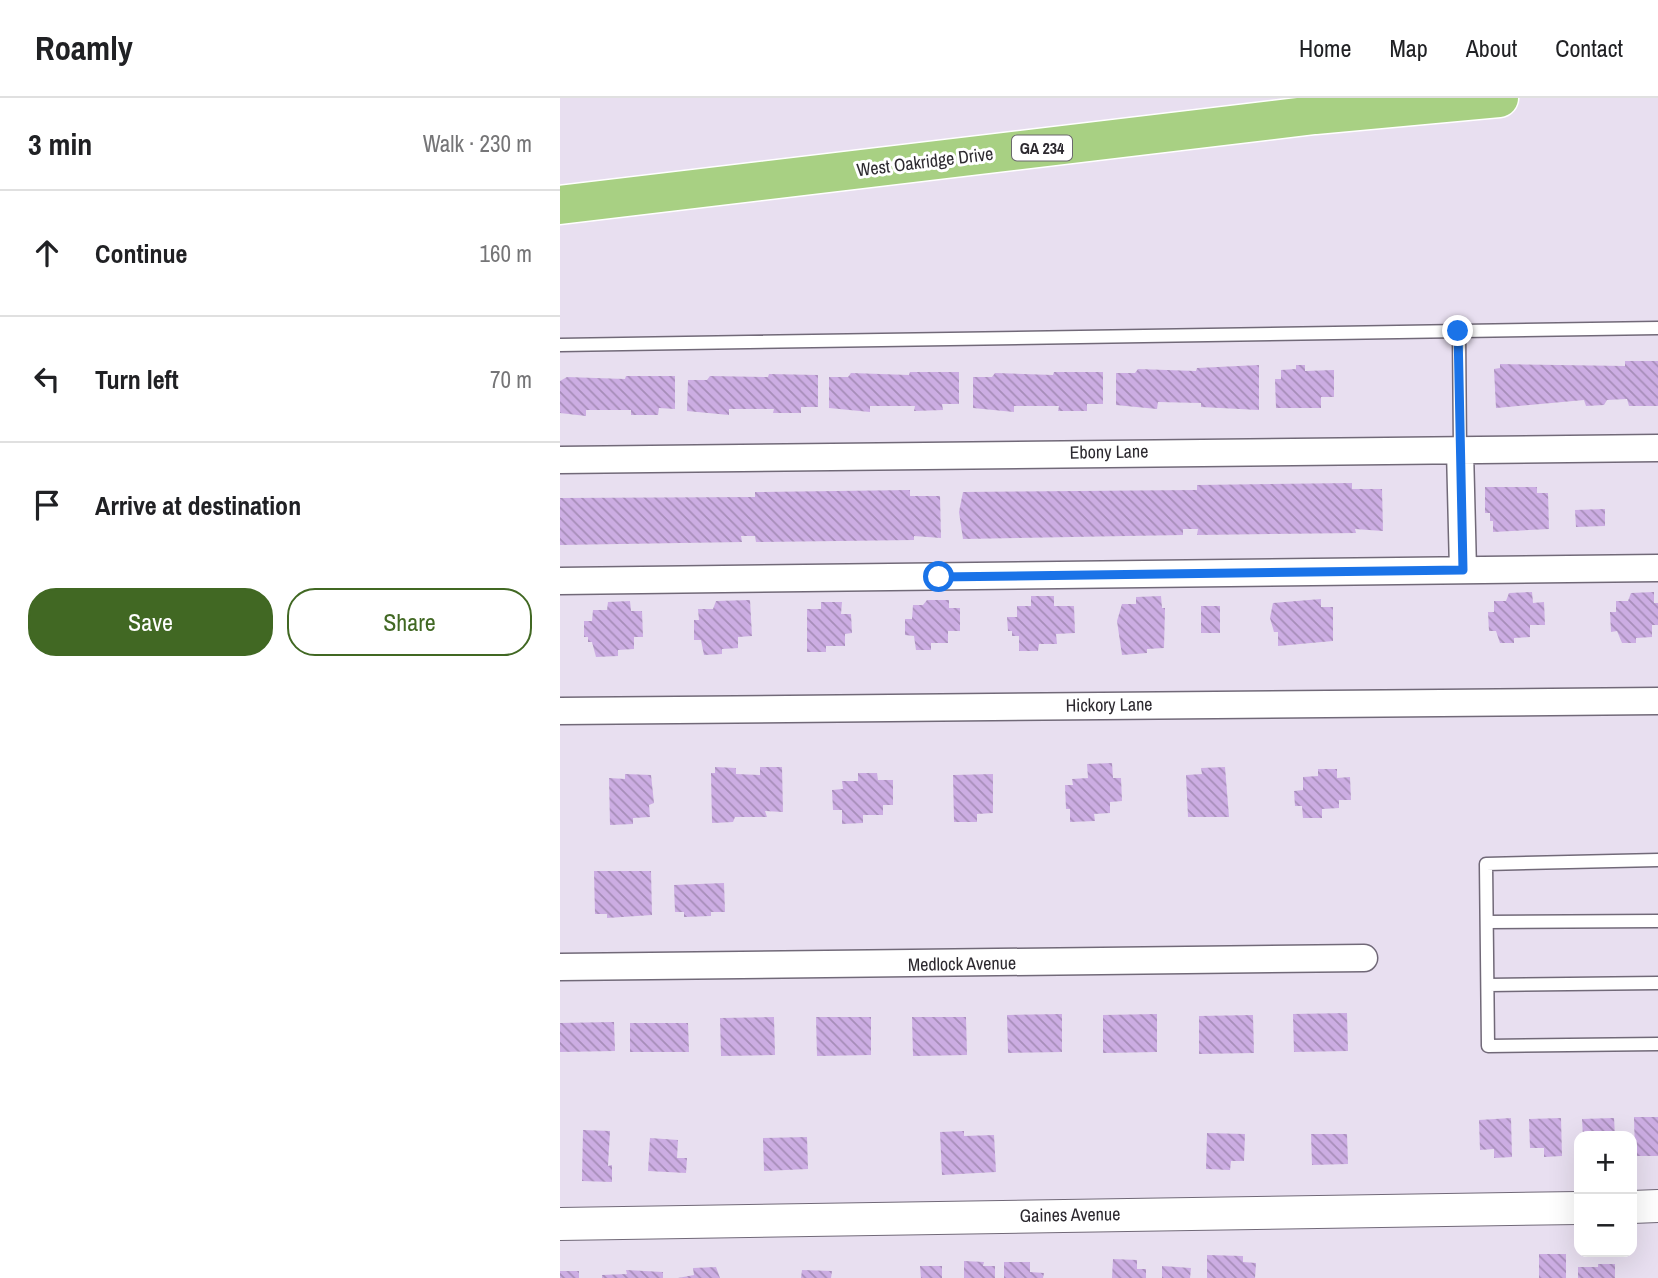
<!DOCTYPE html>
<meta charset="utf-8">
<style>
:root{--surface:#fff;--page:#f6f6f6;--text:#202124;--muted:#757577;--line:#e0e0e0;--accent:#416823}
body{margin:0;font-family:"Archivo Narrow",sans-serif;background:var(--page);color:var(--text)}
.controls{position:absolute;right:21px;bottom:21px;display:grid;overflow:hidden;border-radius:14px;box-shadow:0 7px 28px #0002}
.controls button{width:63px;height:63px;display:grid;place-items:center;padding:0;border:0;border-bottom:2px solid var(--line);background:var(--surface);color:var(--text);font:35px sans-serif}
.stop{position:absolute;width:21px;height:21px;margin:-16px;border:5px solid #1a73e8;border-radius:50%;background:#fff}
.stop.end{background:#1a73e8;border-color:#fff;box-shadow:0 2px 7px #0008}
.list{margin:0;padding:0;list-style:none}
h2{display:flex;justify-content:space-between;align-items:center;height:91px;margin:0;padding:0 28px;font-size:30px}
h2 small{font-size:23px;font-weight:400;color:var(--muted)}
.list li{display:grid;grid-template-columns:46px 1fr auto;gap:21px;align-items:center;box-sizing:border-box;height:126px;padding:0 28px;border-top:2px solid var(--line)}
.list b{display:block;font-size:26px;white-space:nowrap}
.list em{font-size:23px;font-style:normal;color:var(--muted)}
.actions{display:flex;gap:14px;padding:21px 28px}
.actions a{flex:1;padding:16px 0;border:2px solid var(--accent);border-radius:28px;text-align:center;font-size:24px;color:var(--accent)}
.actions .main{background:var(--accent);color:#fff}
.icon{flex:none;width:38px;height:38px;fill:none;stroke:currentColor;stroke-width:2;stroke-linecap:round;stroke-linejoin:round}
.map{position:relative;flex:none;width:1098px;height:1180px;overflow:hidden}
header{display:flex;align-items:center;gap:42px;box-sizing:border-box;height:98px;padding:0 35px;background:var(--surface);border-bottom:2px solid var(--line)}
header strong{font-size:33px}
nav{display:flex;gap:38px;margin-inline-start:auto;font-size:24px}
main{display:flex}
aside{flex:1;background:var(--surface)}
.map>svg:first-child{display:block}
.building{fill:url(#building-back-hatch)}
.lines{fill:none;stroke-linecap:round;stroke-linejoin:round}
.service-casing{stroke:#716978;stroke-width:15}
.minor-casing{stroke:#716978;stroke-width:29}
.tertiary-casing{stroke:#716978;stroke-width:34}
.primary-casing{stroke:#fff;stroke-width:41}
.service{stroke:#fff;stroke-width:12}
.minor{stroke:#fff;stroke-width:26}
.tertiary{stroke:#fff;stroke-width:32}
.primary{stroke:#a8d083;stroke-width:38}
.route{stroke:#1a73e8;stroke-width:9}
.labels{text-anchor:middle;stroke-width:6;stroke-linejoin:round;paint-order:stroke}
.shield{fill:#fff;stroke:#6b696d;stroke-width:2}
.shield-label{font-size:16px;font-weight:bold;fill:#2c292f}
.street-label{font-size:18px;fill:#2c292f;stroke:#fff}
</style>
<header>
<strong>Roamly</strong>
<nav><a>Home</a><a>Map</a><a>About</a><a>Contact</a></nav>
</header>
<main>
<aside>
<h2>3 min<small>Walk · 230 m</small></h2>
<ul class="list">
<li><svg class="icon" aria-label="ahead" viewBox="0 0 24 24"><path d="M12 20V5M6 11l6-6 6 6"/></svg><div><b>Continue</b></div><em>160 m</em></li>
<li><svg class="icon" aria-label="left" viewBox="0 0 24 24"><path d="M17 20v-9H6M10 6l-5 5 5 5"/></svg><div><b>Turn left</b></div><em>70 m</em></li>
<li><svg class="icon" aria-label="arrive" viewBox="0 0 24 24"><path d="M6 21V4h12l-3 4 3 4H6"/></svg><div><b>Arrive at destination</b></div></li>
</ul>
<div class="actions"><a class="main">Save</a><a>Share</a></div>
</aside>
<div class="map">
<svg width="1098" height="1180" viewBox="0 0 1098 1180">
<defs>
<pattern id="building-back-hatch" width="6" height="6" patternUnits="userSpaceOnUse" patternTransform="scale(1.75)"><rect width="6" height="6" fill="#ccade3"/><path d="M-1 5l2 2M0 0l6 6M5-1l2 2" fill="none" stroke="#a68db8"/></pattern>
</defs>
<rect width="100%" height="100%" fill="#e8dff0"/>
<path class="building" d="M1065,263H1098V308H1069L1067,301L1047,302L1044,307L1026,308L1024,302L936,310L934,271L940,270V266L1065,268Z
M699,267V312L641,309V305L598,304L597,311L556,307V275H575L578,271L636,273L637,270Z
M736,267H745V273L774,272V299H761V310H716L715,281H721V272L736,271Z
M350,274H399V306H382L383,312L354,313L355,308H310V314L269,310V279H288L291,275L349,277Z
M494,274H543V306H527V313H498L499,308H454V314L413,310V279H432L435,275L493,277Z
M209,276L258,277V309H241V315H213L214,311H169V317L127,313L128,282H147L150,278L208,279Z
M66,278H115V311L99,310L98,317H71V312H26V318L0,315V283L7,279L65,281Z
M792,385V391H822L823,433L795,431L796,435L637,437L638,431H623V437L403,441L399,414L403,394L637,392V387Z
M925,389H977V395H988L989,431L933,434V423H930V415H925Z
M350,392V398H380L381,440L354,438V442L196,444L195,438H181L182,444L0,447V400L195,399V394Z
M1045,411V428L1016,429L1015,412Z
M972,494L973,505L984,504L985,527H970V539L954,540V545H940L936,533H929L928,514H934V503H946L949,495Z
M1094,494V505H1098V527H1092V539L1076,540V545H1062L1057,533L1051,534L1050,514H1056V503H1068L1071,495Z
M471,498H494V508H514L515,535L496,536L497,546H479L478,553H459V538H452V533H448L447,519H457V508H471Z
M601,498L602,510H605L604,550L587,551V555L562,557L557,523L562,506H576V499Z
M761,501V509H773V543L718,548V534H714L710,520L713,505Z
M190,502L192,538L178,539V550L162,551V556L144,557L141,542H134V522H139L138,511H153L156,503Z
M367,502H389V510H400V533H388V545H371V552H356L354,538L345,537V521H352L353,507H363Z
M70,503L71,513H82L83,539H74V551L58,552V558L36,559L32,544H28V539H24V523H32L33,512H47L48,504Z
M261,504H282L281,516H291L292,535L285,536V548H266V554H247V511H261Z
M641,508H660V535H641Z
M552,665L553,680H561L562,703L550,704V715L534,716L535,723L510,724V711H506L505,687H513L512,681L528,680L527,666Z
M155,669L176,670V676L200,677V669H222L223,714L205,713L207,719H175L173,724L152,725L151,675H155Z
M665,669L669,719H628L626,677L642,676L641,670Z
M758,671H777V680L790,679L791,702H779V710L762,711V720H743L742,708H735L734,693L743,692V679L758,678Z
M298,675H317L318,682H333V707H323V717H303V725L282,726V712H273L272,692L283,691L282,683H298Z
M65,676L91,677L94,705L89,707L90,719L73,720V726L50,727L49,680L65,681Z
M433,676V715L417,716V724H394L393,677Z
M34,773H91L92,817L47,820V816H35Z
M164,785L165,814H151V818L124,819V814H115L114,787Z
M787,915L788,953L734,954L733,916Z
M502,916V954L448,955L447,917Z
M597,916V954L543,955V917Z
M693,917L694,955L639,956V918Z
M214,919L215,957L161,958L160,920Z
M256,919H311V957L257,958Z
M352,919H406L407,957L353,958Z
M54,924L55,953L0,954V925Z
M70,925H128L129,954H70Z
M1074,1019H1098V1058H1075Z
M951,1020L952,1059L934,1060V1051L920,1052L919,1022Z
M1001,1020L1002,1058L984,1059V1050H970L969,1021Z
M1054,1020L1055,1038H1023L1022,1021Z
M23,1032L50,1033L48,1068L52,1067V1084L22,1083Z
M404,1033V1038L434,1037L436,1074L382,1077L380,1034Z
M647,1035L685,1036L684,1063H671L670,1072L646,1071Z
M751,1036H787L788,1066L752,1067Z
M247,1039L248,1071L204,1073L203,1040Z
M90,1040L118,1042L117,1060H127L126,1075L88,1073Z
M979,1156H1006V1180H979Z
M647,1157L683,1158V1164L696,1165L695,1180H647Z
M553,1161L577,1162V1171H586V1180H552Z
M404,1163L424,1164L423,1168H435V1180H404Z
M444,1164H470V1174L484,1175L483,1180H444Z
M1038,1166H1055V1180H1018V1169H1038Z
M360,1168H382V1180H361Z
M602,1168L631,1170L630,1180H602Z
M156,1169L160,1180H118L134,1177L133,1170Z
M66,1172L103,1174V1180H42V1177L67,1176Z
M242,1172L272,1173L271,1180H241Z
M0,1173H19V1180H0Z"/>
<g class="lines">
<defs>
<path id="service" d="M899,233L900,352
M0,247L1098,230
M1098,762L926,766L928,948L1098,946
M927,824L1098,823
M928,887L1098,885"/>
<path id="minor" d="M900,352L903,472
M0,362L1098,350
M0,483L1098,470
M0,613L1098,603
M0,869L804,860"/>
<path id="tertiary" d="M1072,1109L1098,1108
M0,1126L1019,1110"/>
<path id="primary" d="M0,107L755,17L939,0"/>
</defs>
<use href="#service" class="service-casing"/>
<use href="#minor" class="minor-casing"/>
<use href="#tertiary" class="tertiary-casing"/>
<use href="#primary" class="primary-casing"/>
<use href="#service" class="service"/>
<use href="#minor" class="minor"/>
<use href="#tertiary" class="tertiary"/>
<use href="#primary" class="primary"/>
</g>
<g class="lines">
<path class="route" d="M379,479L903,472L898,233"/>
</g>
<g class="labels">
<rect class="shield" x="452" y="37.5" width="60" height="25" rx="5"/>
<g class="shield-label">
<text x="482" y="56">GA 234</text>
</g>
<g class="street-label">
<text transform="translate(365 64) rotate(-7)" y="6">West Oakridge Drive</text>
<text transform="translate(549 354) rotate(-1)" y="6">Ebony Lane</text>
<text transform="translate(549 607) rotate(-1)" y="6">Hickory Lane</text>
<text transform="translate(402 866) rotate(-1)" y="6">Medlock Avenue</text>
<text transform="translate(510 1117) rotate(-1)" y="6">Gaines Avenue</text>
</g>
</g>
</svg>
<div class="controls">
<button>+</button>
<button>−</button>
</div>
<div class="stop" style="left:379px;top:479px"></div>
<div class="stop end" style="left:898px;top:233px"></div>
</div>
</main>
